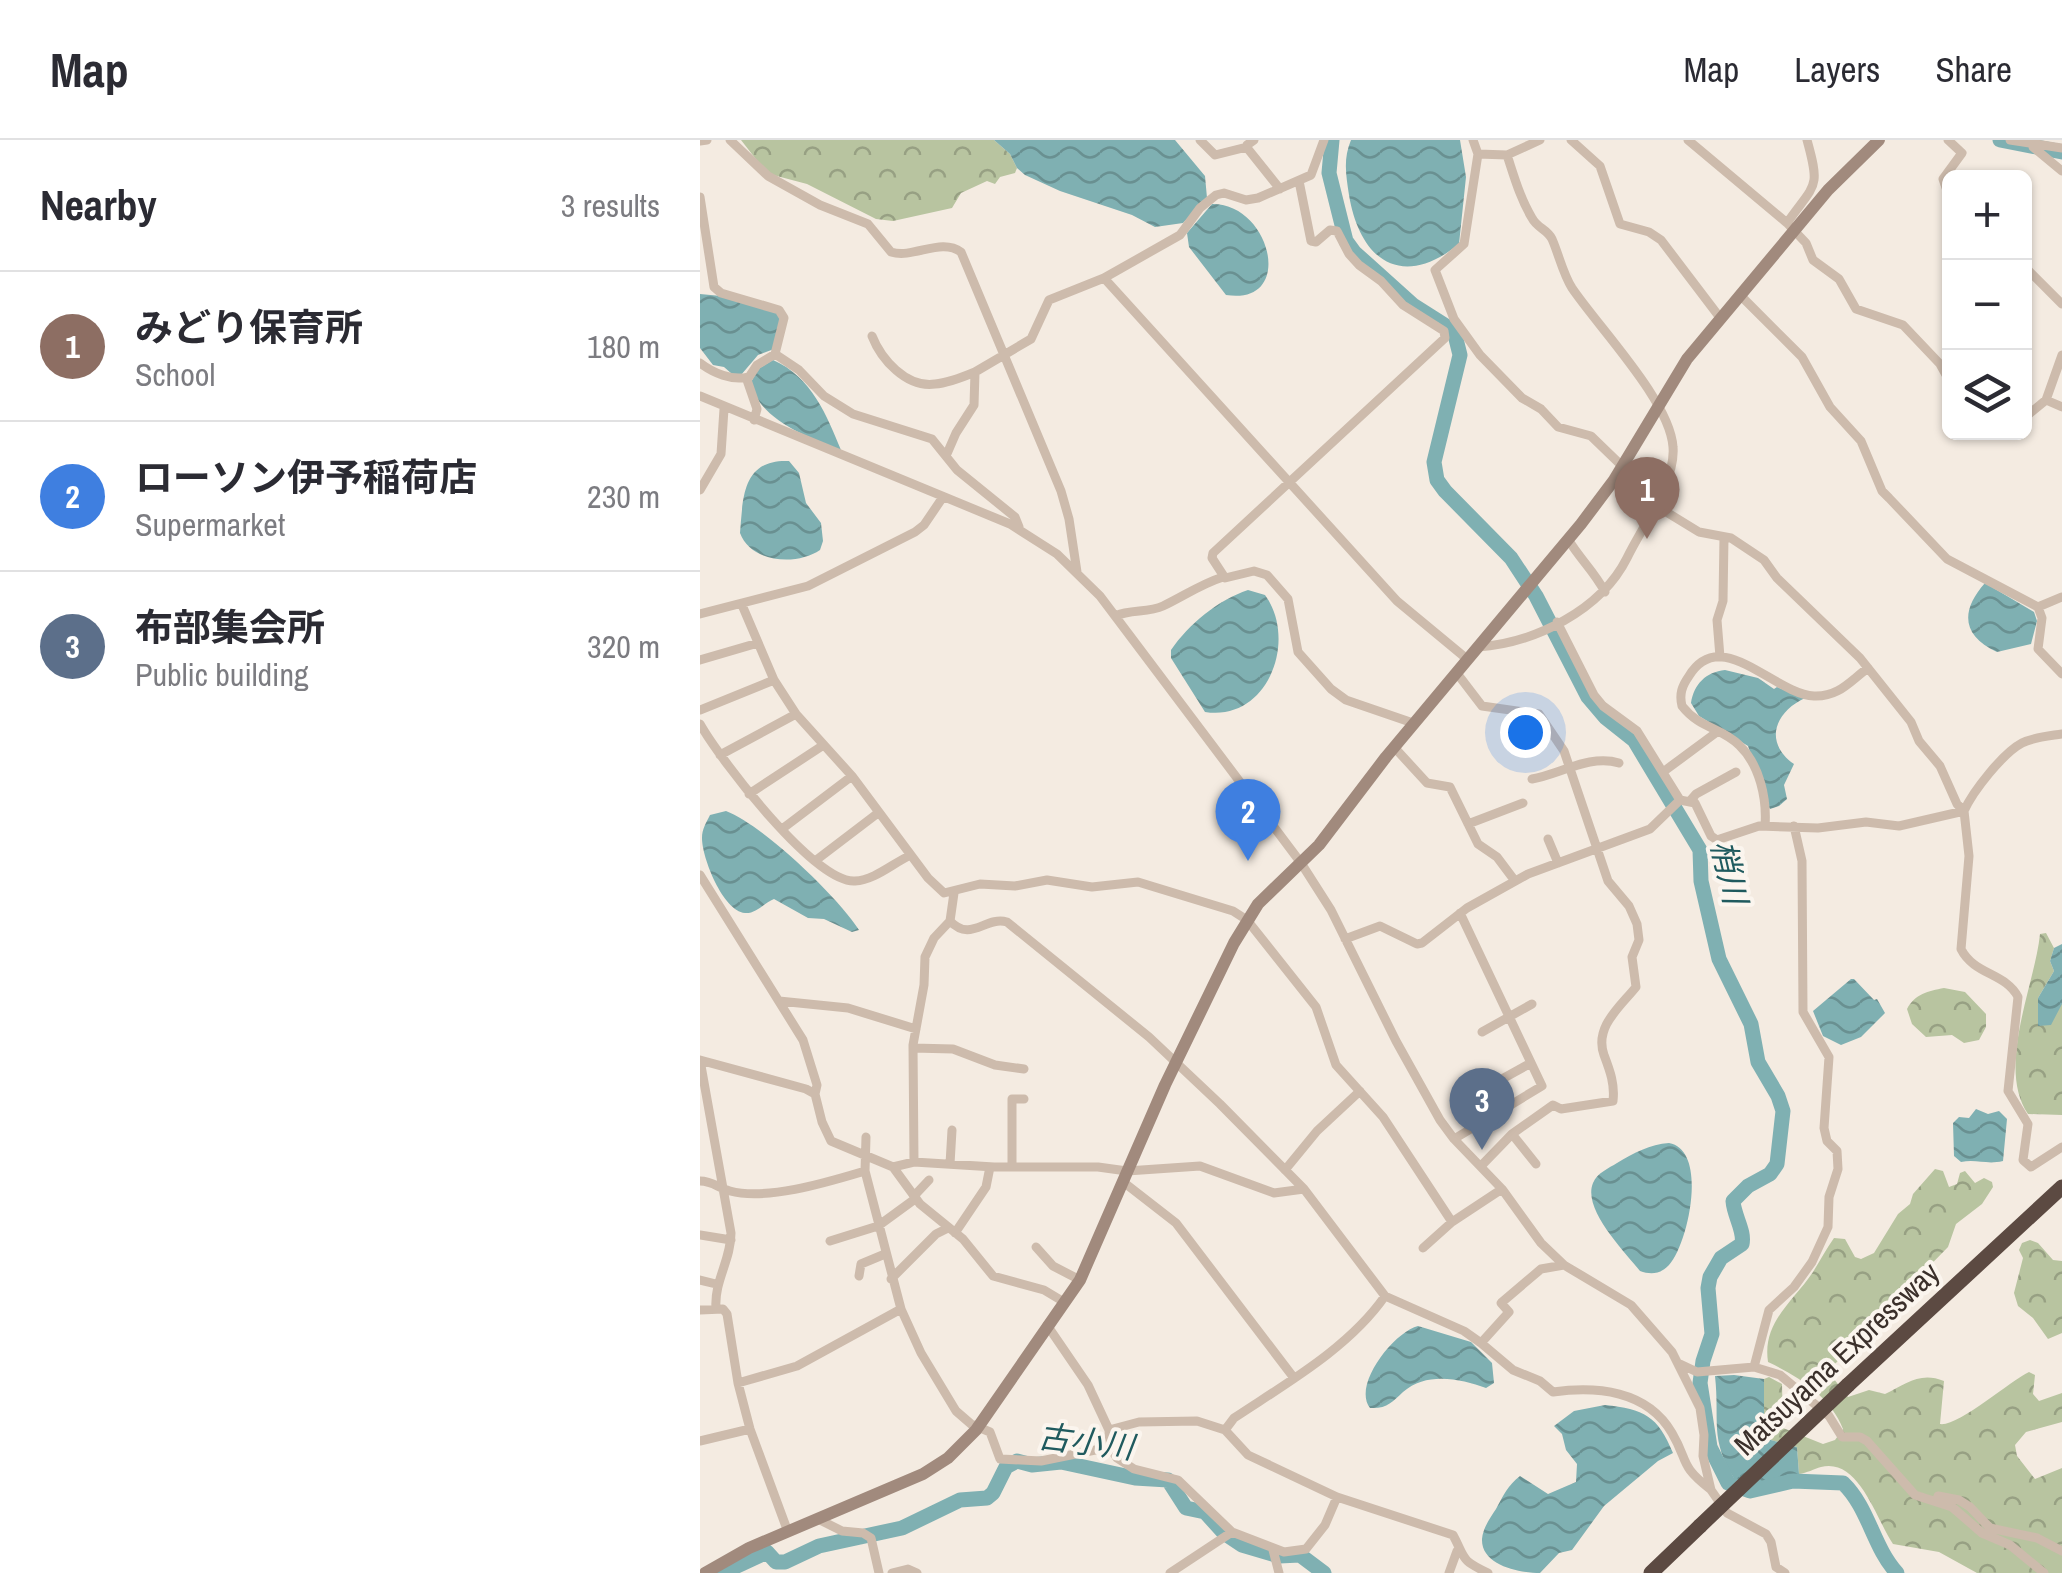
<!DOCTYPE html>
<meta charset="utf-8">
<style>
:root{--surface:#fff;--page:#f7f7f7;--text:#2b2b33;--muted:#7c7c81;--line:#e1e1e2;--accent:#1f5a5e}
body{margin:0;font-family:"Archivo Narrow","Noto Sans JP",sans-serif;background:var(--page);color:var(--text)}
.controls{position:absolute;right:30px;top:30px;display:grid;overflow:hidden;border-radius:15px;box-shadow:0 2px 8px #0004}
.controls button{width:90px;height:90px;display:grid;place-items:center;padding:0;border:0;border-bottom:2px solid var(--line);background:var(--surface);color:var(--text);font:50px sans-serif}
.you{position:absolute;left:825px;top:592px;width:35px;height:35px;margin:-25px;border:8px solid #fff;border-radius:50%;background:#1a73e8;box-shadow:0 0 0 15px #1a73e833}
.badge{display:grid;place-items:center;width:65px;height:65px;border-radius:50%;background:var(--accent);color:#fff;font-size:32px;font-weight:700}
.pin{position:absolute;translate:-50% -82px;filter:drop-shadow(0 2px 5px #0008)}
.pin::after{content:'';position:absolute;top:52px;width:35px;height:30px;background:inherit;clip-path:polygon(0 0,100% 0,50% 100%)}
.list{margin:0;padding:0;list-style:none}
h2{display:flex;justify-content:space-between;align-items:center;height:130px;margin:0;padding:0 40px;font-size:42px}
h2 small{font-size:32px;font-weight:400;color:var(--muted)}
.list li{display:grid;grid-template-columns:65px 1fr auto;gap:30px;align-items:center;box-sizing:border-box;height:150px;padding:0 40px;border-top:2px solid var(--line)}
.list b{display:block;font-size:38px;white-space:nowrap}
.list p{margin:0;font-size:32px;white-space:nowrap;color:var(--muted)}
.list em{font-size:32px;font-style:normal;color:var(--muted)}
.icon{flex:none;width:55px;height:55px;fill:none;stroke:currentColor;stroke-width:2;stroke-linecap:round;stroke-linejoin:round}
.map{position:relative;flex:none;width:1362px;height:1433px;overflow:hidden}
header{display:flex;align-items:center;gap:60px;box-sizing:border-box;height:140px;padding:0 50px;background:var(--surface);border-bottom:2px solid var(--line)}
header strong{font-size:48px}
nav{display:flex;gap:55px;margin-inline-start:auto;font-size:35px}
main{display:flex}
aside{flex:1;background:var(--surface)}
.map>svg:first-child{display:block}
.forest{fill:url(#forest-crowns)}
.water{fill:url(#water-waves)}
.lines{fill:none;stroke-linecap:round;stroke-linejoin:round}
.river{stroke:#7fb0b2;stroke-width:15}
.street{stroke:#cdbbac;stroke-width:9}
.secondary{stroke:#a18a7d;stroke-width:12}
.highway{stroke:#5c4a42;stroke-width:15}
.highway-bridge{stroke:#5c4a42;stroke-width:15}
.labels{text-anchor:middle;stroke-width:8;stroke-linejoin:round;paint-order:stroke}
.street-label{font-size:30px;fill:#3b302b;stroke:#fbf5ee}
.water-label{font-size:32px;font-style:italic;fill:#1f5a5e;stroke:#fbf5ee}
</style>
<header>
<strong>Map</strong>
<nav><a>Map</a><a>Layers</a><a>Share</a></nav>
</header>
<main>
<aside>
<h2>Nearby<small>3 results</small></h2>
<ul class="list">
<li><span class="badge" style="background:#8d6e63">1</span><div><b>みどり保育所</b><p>School</p></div><em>180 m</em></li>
<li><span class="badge" style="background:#3f7fe0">2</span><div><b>ローソン伊予稲荷店</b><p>Supermarket</p></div><em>230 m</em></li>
<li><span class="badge" style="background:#5c6f8a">3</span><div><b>布部集会所</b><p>Public building</p></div><em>320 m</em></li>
</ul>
</aside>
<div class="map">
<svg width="1362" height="1433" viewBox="0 0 1362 1433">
<defs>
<pattern id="forest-crowns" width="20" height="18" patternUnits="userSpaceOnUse" patternTransform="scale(2.5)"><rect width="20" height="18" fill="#b8c4a0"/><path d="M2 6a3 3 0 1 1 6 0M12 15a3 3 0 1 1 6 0" fill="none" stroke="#97a083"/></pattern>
<pattern id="water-waves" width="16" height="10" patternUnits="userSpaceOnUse" patternTransform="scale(2.5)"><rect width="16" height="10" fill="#7fb0b2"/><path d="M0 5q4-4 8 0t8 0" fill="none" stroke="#699091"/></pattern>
</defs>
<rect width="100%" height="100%" fill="#f4ebe1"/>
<path class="forest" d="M41,0H294L310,14L317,28L315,33L300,37L295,44L287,41L261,53L252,68L193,81L176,79L107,44L73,35L62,27Z
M1346,793L1354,808L1350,821L1354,831L1338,858L1362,864V975L1328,974C1296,927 1335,845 1340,794Z
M1244,848L1265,852L1286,874V887L1279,900L1264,903L1252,895L1226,897L1212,884L1207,869C1215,854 1228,851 1244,848Z
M1235,1029L1243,1031L1249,1047L1257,1044L1260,1033L1265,1031L1275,1043L1284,1038L1292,1042L1293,1047L1282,1064L1256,1084L1248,1107L1165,1192C1151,1202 1145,1217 1131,1227L1130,1234L1148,1257L1169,1250L1185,1254C1206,1244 1220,1231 1244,1241L1240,1284C1258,1287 1310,1241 1329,1232L1335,1235L1333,1254L1339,1261L1362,1253V1282L1326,1292L1315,1305L1317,1316L1335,1339L1362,1328V1433H1277L1239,1412L1193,1404C1177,1381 1159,1317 1121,1327C1114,1329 1107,1333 1099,1334L1097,1307L1066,1299L1060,1283L1064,1273V1239L1069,1237L1082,1244L1083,1288L1123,1304L1135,1300L1143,1289C1131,1257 1098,1236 1068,1222C1062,1182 1093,1162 1113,1132C1120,1121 1126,1109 1134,1098L1145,1099L1155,1117L1161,1119L1174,1113L1198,1074L1210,1064L1213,1054Z
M1330,1100L1338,1103L1353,1120L1362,1121V1193L1348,1199L1333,1178L1318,1166L1314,1153L1323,1118L1319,1110L1322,1103Z"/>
<path class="water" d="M294,0H475L505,36L507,58L483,83L455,87L432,75L360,51L325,35L317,28L310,14Z
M651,0H760L766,37L759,104C702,150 660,121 649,55C646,35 643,19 651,0Z
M512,64C571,63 596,166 526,155L489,107L487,93Z
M0,154L21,156L77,173L81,179L74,209L58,215L41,235L32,234L24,227L13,225L0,208Z
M73,220C112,237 127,276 141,310C107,297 62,281 50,244L58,229Z
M89,321L99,333L106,363L121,383L123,401L120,410C97,426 51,423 40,393C43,358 42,319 89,321Z
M1285,443L1334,472L1337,481L1331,504L1297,512C1262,496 1260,471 1285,443Z
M548,450L565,455C598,500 568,582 505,572L471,518V510C489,484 518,460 548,450Z
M1025,530L1058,538L1074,549L1077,547L1105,558C1075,572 1063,602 1094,624L1084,645L1087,659L1079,666L1070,669L1068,666L1048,606L999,576L991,563C994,544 1006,532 1025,530Z
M26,671C63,685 138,757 159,790L152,792L124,779L108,778L74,759C64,763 56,774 45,773C23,771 2,718 2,698C2,689 6,683 10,675Z
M1362,804V864L1351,885L1338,886V858L1354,831L1350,821L1354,808Z
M1151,839H1154L1174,860L1177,859L1185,873L1161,897L1141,905L1123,896L1113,871Z
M1276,969L1288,974L1299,971L1307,979L1303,1021C1287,1025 1277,1019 1261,1022L1254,1016L1253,983L1259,977L1269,978Z
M969,1003C1009,1010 988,1105 969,1125C961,1134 951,1135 940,1131C925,1112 882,1069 893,1043C897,1033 909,1028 917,1023C934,1013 950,1004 969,1003Z
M718,1186L771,1202L792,1223L794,1243L786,1248C761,1239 727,1231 703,1252C692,1262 687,1269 670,1268C652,1245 694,1192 718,1186Z
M1034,1235L1064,1239V1273L1060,1284L1067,1299L1097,1307L1099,1334L1055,1344L1035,1340C1009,1299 1020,1281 1015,1236Z
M905,1265C944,1269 958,1276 973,1313L958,1321L904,1366L872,1410L859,1413L840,1433C821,1433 781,1426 782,1399C783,1388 790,1378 796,1369C803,1356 808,1345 820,1336L848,1354L876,1342L877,1324L866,1310L862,1294L854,1286L874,1271Z"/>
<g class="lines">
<path class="river" d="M632,0L629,33L646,101L654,112L713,165L754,191L760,215L734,322L737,340L745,351L811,418L836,456L888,557L905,577L934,600L1000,710L1001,741L1019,819L1051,884L1058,922L1078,956L1083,971L1077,1024L1070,1034L1048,1046L1033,1061C1034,1076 1045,1091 1042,1104L1021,1118L1010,1137L1008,1148L1012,1194L1003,1221L1000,1243L1010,1307L1028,1343L1050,1351L1093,1341L1143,1343C1169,1368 1173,1407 1197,1433
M1300,0L1362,12
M22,1433L67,1412L76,1422H85L119,1406L202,1388L260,1360L287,1358L293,1353L306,1327L317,1321L332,1325L361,1322L435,1338L468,1340L486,1368L505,1372L524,1393L542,1405L579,1416L600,1415L624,1433"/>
<path class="street" d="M30,0L68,36L120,65L168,84L191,112C214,119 241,97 261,112L361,351L369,379L377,432
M500,0L515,15L547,7
M554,0L547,5L548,9L580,49
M773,0L778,14L807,15C814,36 820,58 832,78C837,88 847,89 852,99C859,115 863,134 872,148C899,188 970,261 973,307C976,341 942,387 927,418C901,470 835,503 778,507
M871,0L900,26L920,84L949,92L961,100L1021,179
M988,0L1087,83
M1107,0C1121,50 1115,43 1087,83L1106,103L1113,120L1139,139L1156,169L1203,185L1240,224L1250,242
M1248,0L1262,13L1243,39L1250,59
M1310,0L1362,8
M0,1L7,0
M1333,7L1362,31
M778,14L764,104L735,130L754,179L780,215L822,258L841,269L858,287L891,296L922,326
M807,15L840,0
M599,41L611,101L616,102L630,90L637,91L649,114L659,125L681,141L703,165L744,191L745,198L513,413L512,418L525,438L554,431L567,435L588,459L598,512L631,549L646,560L713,583
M0,57L14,147L21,153L79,170L84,178L75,214
M1324,126L1362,164
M404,138L697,461L767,519
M1041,156L1102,217L1130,267L1161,301L1182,351L1189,358L1247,419L1338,467L1342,478L1338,509L1362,534
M172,196C181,219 206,248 235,244C248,243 263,237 275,232
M0,223C13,233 32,241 48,237
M0,256L310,384L357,414L400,456L601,723L631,770L696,901L740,980L754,999L802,1049L841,1103L864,1125L931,1165L972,1212L1000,1268L1004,1295L1003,1316L1011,1350L1027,1373L1066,1394L1071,1402L1076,1427L1085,1433
M1346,260L1362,215
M1324,278L1346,260L1362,267
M54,280L57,269L47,240L57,225L75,214L99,230L124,256L153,274L232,299L257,330L315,377L319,387
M1298,292H1301
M246,316L256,293L274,265L275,232L331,199L349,160L404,138L480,95L500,68L516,55L524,53L546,60L558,58L611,35L624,0
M914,340L999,392L1031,398L1064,420L1077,438L1160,518L1211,582L1219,601L1240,626L1257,664L1264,671L1269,716L1261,809C1274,835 1306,833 1318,857L1308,951L1328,984L1323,1020L1331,1027L1362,1007
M0,350L21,314L24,269
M868,399C879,418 894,431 905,452
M42,465L74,540L96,574L152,636L228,738L244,753L280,744L315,746L347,740L392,747L438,742L533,771L547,780L616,867L636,925L683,977L752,1082
M1338,467L1362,457
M0,474L108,446L215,392L224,385L243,357
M415,476C431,469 448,473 463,466C484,456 501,444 523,437
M857,482L894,555L903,566L937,591L980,660
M1020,517L1017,480L1023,461L1024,397
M0,520L58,503
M756,532L782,566L839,574L864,611L908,741L929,766L937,784L939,800L932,817L936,847C920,867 894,887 904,915C910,931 915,944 913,961L861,969L853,965L812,994L781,1026
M0,570L74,540
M0,584C19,618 115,744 155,741C175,740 193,723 211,715
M694,607L727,643L750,647L778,704L797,717L815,741
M20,615L96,574
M963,632L1017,592
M832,639C860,634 890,614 919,623
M49,654L122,606
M980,660L995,663L1011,696L1017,700L1059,686L1118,688L1166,682L1199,686L1264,671C1273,651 1303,613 1322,603C1334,597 1349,596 1362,594
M990,661L996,654L1036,632
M768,684L823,663
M1065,686C1067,659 1060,625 1039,605C1021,587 1000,589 982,566C979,554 982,546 989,536C1021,484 1074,554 1114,556C1139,557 1150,541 1168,528
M82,689L152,636
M848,699L858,723
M115,721L178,673
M0,735L103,900L117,945L115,954L122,982L131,1001L193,1027L220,1064L263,1099L293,1136L344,1150L364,1162
M250,781C271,803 285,776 307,782L449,897L520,964L604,1049L685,1156L764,1191L781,1203L809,1172L801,1163L841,1129L864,1125
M645,799L680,786L717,804L722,803L767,768L828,734L950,689L980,660
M79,861L148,868L216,889
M782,892L832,864
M213,908L253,909L295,925L324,929
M0,920L31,1093C31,1120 14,1141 16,1168
M0,920L106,949L115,954
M802,939L831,923
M812,994L836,1024
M754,999L842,946L760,773
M214,1022L213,905L224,845L225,817L234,798L250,781L254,753
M250,1024L252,990
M193,1027L214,1022L294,1027H398L427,1031L500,1026L574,1053L604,1049
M312,1027V959H324
M585,1030L617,991L660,951
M0,1041C13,1041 18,1048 30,1051C67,1061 128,1042 165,1031
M422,1041L476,1083L594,1238
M214,1056L229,1040
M255,1093L286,1047L290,1027
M0,1095L31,1100
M130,1101L178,1086L215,1059
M336,1107L353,1126L380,1140
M723,1108L752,1082L802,1049
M159,1136L161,1124L185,1114
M191,1139L236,1094L248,1088
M0,1140L16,1144
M201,1169L221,1213L256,1271L271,1284L290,1292L300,1319L341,1321L410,1307
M0,1170L23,1169L27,1174L38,1243L50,1289L88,1392
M347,1185L388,1245L409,1290L410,1307L417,1318L434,1329L478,1340L532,1392L584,1412L606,1409L625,1385L637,1357
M781,1203L813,1230L840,1241L853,1252C896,1246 947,1250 972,1293C989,1322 979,1325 1010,1349
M980,1224L997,1232L1054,1227L1080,1235L1129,1276L1142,1297H1160L1167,1301L1215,1355L1252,1367L1282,1393L1310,1405L1344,1433
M1054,1227L1069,1170L1094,1147L1112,1122L1128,1087L1129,1057L1138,1029L1137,1011L1127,1001L1124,988L1129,917L1103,872L1102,721L1094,686
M38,1243L97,1226L201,1169L165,1031L166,997
M409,1290L439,1282L497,1281L525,1290L548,1315L637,1357L753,1395C766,1419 759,1419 788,1433
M525,1290L534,1278C585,1244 649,1208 685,1156
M0,1301L50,1289
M1238,1356L1259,1360L1270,1367L1290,1388L1337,1398L1362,1411
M118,1379L142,1391L163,1393L171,1398L179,1433
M573,1410L579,1433
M192,1433L208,1429L217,1433
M470,1433L532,1392
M749,1433L757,1411"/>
<path class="secondary" d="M5,1433L49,1408L223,1334L248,1318L276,1290L380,1140L465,945L534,803L558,764L619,705L686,617L881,384L914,340L987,219L1128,50L1179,0"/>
<path class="highway" d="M1148,1245L1362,1047
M951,1433L1000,1386"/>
<path class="highway-bridge" d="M1000,1386L1148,1245"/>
</g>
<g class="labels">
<g class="street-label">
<text transform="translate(1137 1219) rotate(-43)" y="10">Matsuyama Expressway</text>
</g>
<g class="water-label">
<text transform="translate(1029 732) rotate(77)" y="11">梢川</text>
<text transform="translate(386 1302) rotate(7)" y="11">古小川</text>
</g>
</g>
</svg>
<div class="controls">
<button>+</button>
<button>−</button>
<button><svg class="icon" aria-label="layers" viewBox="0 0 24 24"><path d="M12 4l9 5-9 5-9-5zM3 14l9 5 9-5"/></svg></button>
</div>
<div class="you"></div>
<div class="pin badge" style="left:947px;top:399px;background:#8d6e63">1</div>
<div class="pin badge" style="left:548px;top:721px;background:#3f7fe0">2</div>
<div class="pin badge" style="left:782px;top:1010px;background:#5c6f8a">3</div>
</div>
</main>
